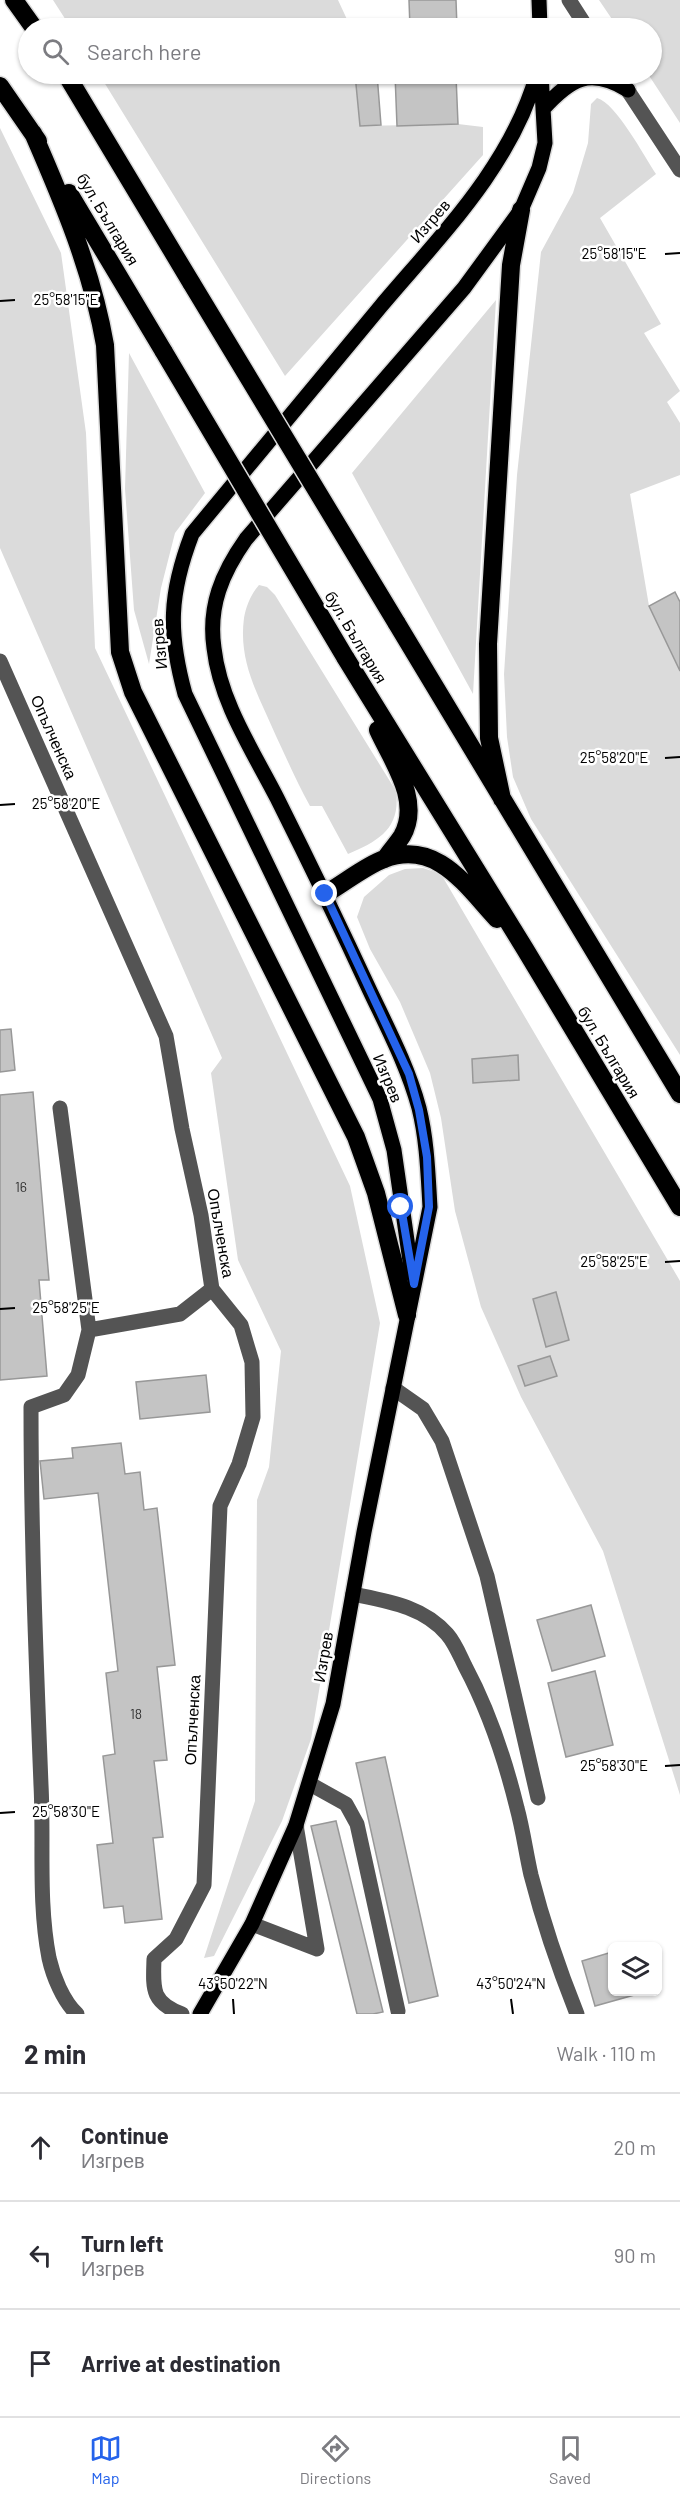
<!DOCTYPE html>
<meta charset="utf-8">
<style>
:root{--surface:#fff;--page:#f2f2f3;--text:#2b2b33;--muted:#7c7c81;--line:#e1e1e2;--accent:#2563eb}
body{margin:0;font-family:Barlow,sans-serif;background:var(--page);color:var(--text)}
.controls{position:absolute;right:18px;bottom:18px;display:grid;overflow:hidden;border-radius:9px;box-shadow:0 2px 4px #0004}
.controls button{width:54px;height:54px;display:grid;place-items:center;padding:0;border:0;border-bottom:2px solid var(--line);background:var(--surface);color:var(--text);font:30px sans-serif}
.stop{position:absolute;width:18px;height:18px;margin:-14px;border:4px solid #2563eb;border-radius:50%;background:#fff}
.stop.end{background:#2563eb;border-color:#fff;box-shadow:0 2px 6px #0008}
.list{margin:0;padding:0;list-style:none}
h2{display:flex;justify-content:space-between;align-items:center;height:78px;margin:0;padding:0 24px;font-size:26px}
h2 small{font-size:20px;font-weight:400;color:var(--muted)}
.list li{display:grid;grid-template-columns:39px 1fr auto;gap:18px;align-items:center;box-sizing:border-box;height:108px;padding:0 24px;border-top:2px solid var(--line)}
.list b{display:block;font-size:22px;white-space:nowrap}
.list p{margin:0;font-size:20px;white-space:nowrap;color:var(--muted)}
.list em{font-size:20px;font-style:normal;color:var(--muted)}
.icon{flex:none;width:33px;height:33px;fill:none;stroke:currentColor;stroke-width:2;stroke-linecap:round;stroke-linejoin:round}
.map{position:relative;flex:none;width:680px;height:2014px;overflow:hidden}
.search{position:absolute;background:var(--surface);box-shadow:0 2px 4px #0004;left:18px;right:18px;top:18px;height:66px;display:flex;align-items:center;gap:15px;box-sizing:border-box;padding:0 21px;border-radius:33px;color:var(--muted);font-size:22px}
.sheet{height:402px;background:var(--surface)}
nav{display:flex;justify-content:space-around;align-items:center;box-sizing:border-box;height:84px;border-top:2px solid var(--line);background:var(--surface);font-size:16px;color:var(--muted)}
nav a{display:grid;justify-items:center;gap:3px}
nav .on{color:var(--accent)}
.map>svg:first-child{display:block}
.green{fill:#dbdbdb}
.building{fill:#c4c4c4;stroke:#989898;stroke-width:1.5}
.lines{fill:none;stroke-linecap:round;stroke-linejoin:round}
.major-casing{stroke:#dbdbdb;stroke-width:18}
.highway-casing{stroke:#dbdbdb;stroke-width:21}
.minor{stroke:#545454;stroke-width:15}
.major{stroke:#000;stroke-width:15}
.highway{stroke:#000;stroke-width:18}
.highway-bridge-casing{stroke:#dbdbdb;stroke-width:21;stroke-linecap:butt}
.highway-bridge{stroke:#000;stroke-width:18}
.route{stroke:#2563eb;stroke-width:8}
.ticks{fill:none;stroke:#000;stroke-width:2}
.labels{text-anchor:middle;stroke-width:5;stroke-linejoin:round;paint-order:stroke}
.number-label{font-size:14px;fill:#313131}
.street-label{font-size:16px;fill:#000;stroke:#fff}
.ticks-label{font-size:15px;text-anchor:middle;fill:#000;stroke:#fff;stroke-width:5;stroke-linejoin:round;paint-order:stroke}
</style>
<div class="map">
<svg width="680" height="2014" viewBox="0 0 680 2014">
<rect width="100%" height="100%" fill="#fff"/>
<path class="green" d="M53,0H338L351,28H71Z
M599,0H680V123L648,74H652V28H618Z
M99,74H355L361,126L458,124L483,127V155L285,376Z
M597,98C616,103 644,156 656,174L600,218L661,324L644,333L680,391L667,402L680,423V475L630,494L649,606L680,671V1055L531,819L513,777L507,737L504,674L517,475L541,252L573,193L588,143L591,104Z
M0,128L61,253L86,433L95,648L350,1186L380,1323L311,1739L282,1821L214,1956L204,1958L255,1801L257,1500L269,1467L281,1351L238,1260L211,1073L222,1058L0,548Z
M496,300L473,694L352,473Z
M129,353L205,493L175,533L161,588L149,664L134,610L125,489Z
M259,585L267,587L275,595L396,791C401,828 379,841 348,854L322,806H310C297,783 287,759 276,736C259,696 238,663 244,618C246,606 251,594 259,585Z
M423,868L441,874L680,1281V1795L603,1551L521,1397L481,1307L455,1211L441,1118L430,1073L400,1002L370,949L357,917L364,897L389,875L405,869Z"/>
<path class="building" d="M409,0H456L457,28H410Z
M372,23V28H351V25Z
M355,74H377L381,125L360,126Z
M395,74H423L424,77L456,76L458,124L397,126Z
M675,592L680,602V671L649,606Z
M11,1029L15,1070L0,1072V1030Z
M518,1055L519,1080L473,1083L472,1059Z
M33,1092L49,1280H39L47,1376L0,1380V1095Z
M556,1292L569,1340L546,1347L533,1299Z
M550,1356L557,1376L525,1386L518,1366Z
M206,1375L210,1412L140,1419L136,1382Z
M121,1443L125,1474L140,1472L144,1510L157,1508L175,1665L157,1667L167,1760L154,1761L163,1837L153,1838L162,1919L125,1923L123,1906L104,1908L97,1845L113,1843L103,1756L115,1754L106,1673L118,1671L98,1493L44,1499L40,1461L73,1458L72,1448Z
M591,1605L605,1656L552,1671L537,1620Z
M595,1671L613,1745L566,1757L548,1683Z
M385,1757L438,1996L409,2003L356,1763Z
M336,1821L383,2012L373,2014H357L311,1826Z
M612,1952V1992H645L595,2006L582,1961Z"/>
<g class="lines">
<defs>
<path id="major" d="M539,0L540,28
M543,109C571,78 590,67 628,90
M412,1275L394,1150L380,1099L185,694C168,632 169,594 192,534C255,458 318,382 381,306C441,235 511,166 537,74
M200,2014L252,1924L296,1825L333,1704L364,1532L430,1207C428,1174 427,1140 419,1108C408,1067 388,1029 370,991C340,926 309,862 277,798C253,751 220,702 214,648C208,606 222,573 246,539L464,288L521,210L539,168L545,143L541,74"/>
<path id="highway" d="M14,0L34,28
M66,74L192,284
M0,86L38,141
M33,133C63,202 92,270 105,345L120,652L133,692L356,1137L376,1193L407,1315
M69,193L164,352
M396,622L680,1094
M345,657L525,949L680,1207
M378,730C392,761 422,801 402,836C397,844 390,851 385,859
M502,799L489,738L488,644L511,265L521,210
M325,894C343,884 365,866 384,859C437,839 466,886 497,919"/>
</defs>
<use href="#major" class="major-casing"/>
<use href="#highway" class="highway-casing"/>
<path class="minor" d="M569,0L587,28
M617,74L680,170
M0,661L166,1036L182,1129L201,1215L212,1289L241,1325L252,1362L253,1417L239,1464L220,1506L204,1885L176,1939L154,1959C153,1989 151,2002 182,2014
M60,1108L89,1330
M393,1388L423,1409L442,1441L487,1576L538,1798
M353,1594C387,1601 423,1606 447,1634C455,1643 460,1656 465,1666C489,1711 505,1759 517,1808C523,1830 526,1853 531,1875C543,1922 559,1969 577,2014
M310,1784L346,1804L357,1824L398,2011
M252,1924L317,1949L296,1825
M77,2014C63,2001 53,1976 49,1958C38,1901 44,1843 41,1785C36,1659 31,1533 31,1407L64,1395L78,1375L89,1330L180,1314L212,1289"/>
<use href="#major" class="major"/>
<use href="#highway" class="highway"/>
<defs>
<path id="highway-bridge" d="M192,284L396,622
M164,352L345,657"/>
</defs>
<use href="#highway-bridge" class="highway-bridge-casing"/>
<use href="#highway-bridge" class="highway-bridge"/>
</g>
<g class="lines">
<path class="route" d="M325,894L409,1074L419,1110L427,1157L429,1207L414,1284L401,1207"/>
</g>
<path class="ticks" d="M665,254L680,253M0,301L15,300M665,758L680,757M0,805L15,804M665,1262L680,1261M0,1309L15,1308M665,1766L680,1765M0,1813L15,1812M233,1999L234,2014M511,1999L513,2014"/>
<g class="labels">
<g class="number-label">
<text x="21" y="1192">16</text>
<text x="136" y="1719">18</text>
</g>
<g class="street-label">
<text transform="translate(108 219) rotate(59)" y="6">бул. България</text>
<text transform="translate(430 221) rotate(-49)" y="6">Изгрев</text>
<text transform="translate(356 637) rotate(59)" y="6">бул. България</text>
<text transform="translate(159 644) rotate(-95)" y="6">Изгрев</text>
<text transform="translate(54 737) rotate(66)" y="6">Опълченска</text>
<text transform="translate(609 1052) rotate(59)" y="6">бул. България</text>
<text transform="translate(388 1078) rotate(67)" y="6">Изгрев</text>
<text transform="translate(221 1233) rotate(80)" y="6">Опълченска</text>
<text transform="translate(323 1657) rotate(-80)" y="6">Изгрев</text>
<text transform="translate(192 1720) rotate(-87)" y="6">Опълченска</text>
</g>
</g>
<g class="ticks-label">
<text x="614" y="259">25°58'15"E</text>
<text x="66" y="305">25°58'15"E</text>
<text x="614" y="763">25°58'20"E</text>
<text x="66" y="809">25°58'20"E</text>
<text x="614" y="1267">25°58'25"E</text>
<text x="66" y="1313">25°58'25"E</text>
<text x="614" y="1771">25°58'30"E</text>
<text x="66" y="1817">25°58'30"E</text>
<text x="233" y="1989">43°50'22"N</text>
<text x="511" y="1989">43°50'24"N</text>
</g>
</svg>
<div class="controls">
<button><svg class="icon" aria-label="layers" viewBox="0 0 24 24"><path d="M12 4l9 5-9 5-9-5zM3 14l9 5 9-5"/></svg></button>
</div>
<div class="stop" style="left:401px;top:1207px"></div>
<div class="stop end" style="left:325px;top:894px"></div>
<div class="search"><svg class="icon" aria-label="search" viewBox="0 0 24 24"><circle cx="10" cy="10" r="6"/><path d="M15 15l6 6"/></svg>Search here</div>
</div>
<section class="sheet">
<h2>2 min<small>Walk · 110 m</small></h2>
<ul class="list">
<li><svg class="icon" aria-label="ahead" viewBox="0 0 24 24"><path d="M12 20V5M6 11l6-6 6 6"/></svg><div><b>Continue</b><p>Изгрев</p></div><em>20 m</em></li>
<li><svg class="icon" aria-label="left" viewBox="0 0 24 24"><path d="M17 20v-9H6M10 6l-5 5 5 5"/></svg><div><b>Turn left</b><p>Изгрев</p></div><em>90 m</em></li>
<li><svg class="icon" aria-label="arrive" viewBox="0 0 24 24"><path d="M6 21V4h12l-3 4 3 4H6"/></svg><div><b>Arrive at destination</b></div></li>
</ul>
</section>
<nav>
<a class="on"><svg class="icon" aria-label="map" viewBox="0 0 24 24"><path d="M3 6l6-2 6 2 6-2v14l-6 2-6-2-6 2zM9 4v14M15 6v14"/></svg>Map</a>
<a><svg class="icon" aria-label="directions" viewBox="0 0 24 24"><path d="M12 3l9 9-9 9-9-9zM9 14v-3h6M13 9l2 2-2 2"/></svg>Directions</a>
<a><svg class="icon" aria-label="saved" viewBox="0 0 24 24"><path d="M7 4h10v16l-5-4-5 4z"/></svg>Saved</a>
</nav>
